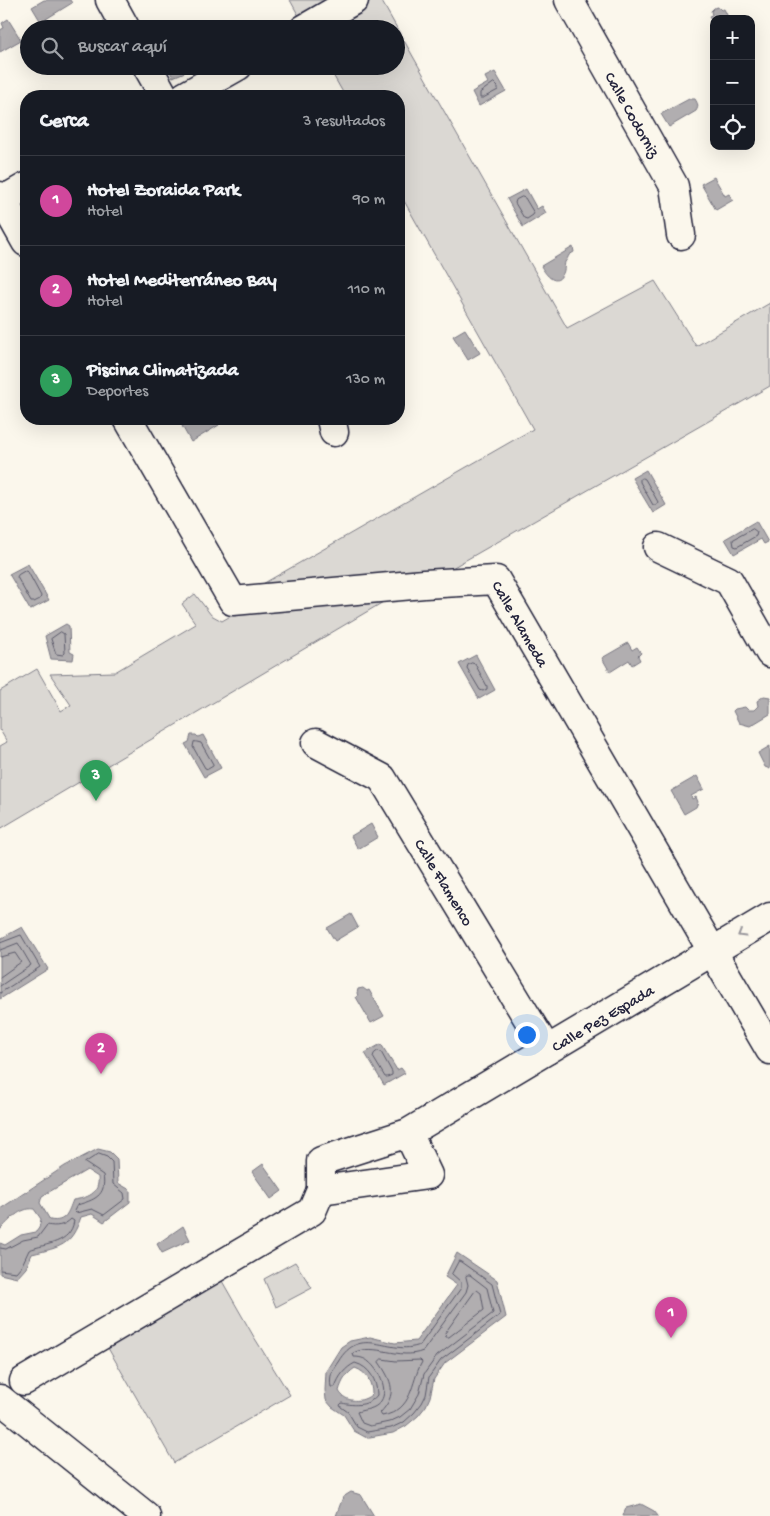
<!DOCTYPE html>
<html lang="es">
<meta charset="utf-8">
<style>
:root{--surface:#171b24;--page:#242831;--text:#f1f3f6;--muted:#9ea1a6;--line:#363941;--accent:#d1495b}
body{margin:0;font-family:"Gochi Hand",sans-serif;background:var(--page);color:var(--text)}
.controls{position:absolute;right:15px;top:15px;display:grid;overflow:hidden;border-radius:10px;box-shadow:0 5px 20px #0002}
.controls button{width:45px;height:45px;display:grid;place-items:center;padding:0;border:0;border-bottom:1px solid var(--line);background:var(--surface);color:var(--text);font:25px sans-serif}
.you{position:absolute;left:526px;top:1034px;width:18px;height:18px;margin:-12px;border:4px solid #fff;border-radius:50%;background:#1a73e8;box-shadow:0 0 0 8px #1a73e833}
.badge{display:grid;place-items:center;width:32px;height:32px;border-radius:50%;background:var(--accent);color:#fff;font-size:16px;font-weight:700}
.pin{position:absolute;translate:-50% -41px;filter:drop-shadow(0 1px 2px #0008)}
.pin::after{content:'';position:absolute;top:26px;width:18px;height:15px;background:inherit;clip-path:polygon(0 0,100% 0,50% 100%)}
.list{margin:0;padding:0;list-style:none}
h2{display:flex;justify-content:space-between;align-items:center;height:65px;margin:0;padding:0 20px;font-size:21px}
h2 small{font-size:16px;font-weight:400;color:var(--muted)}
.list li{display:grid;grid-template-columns:32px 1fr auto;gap:15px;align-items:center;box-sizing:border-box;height:90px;padding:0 20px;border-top:1px solid var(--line)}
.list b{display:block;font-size:19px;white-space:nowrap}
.list p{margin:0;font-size:16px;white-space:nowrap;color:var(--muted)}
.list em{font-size:16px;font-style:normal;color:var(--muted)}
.icon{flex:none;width:28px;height:28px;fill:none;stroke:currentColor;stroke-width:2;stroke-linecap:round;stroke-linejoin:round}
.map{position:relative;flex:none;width:770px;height:1516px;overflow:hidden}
.search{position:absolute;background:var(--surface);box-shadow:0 5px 20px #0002;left:20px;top:20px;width:385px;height:55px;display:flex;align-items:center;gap:12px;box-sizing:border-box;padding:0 18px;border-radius:28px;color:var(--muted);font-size:19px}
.panel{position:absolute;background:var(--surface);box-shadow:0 5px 20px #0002;left:20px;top:90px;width:385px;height:335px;border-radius:20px}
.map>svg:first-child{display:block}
.green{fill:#dbd8d3;stroke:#7e7d87}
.water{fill:#b1aeb0;stroke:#787681;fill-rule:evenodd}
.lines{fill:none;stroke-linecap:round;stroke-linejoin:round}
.shore{stroke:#5b5a6a;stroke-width:1}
.minor-casing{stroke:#22223b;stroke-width:31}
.minor{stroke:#fbf7ec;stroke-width:28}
.oneway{stroke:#99979c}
.labels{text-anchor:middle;stroke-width:4;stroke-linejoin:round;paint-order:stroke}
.street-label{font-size:16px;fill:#22223b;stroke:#fbf7ec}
</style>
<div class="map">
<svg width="770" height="1516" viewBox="0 0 770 1516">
<rect width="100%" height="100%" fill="#fbf7ec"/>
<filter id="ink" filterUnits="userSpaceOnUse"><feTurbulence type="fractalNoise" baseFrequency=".02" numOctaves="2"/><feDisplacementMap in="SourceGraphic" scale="10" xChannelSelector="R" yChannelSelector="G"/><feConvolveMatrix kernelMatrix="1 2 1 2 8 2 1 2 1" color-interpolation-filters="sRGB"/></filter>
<g filter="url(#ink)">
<path class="green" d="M290,0H381L567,328L655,281L696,346L770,303V386L424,584L412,585L0,829V746L7,742L0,730V691L37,669L61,711L71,705L50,674L115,672L196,624L182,604L195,594L211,615L222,621L260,599L233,601L533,429L399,192V96H345L328,66H396V29H306Z
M295,1262L312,1288L276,1307L264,1279Z
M222,1281L254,1337L290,1395L174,1463L108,1348Z"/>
<path class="water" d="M44,0H70L72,3L41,22L32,7Z
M718,7L721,10L724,9L729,19H714V24L709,16L712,15L711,11L714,8Z
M8,19L21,40L0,52V30L4,28L2,23Z
M167,66H187V67L185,72L173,77Z
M495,72L506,91L479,106L472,92L488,83L485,77Z
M689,99H695C698,104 699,106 696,111L669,127L661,114Z
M714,177L725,196L729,194L733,200L716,210L701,184Z
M526,189L537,209L542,206L546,213L523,227L507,199Z
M573,247L574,252L569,255C568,257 567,260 565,262C564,266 565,271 562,275C555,288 544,272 541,266Z
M465,329L480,353L468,360L453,336Z
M194,419H219L217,421L219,425L191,442L182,426Z
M646,470L666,505L653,513L632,478Z
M756,521L768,542L764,544L761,539L734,554L725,539Z
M28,564L49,600L30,610L9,574Z
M66,624L69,626L70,652L74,654L73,660L51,659L45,636Z
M628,643L632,650L637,647L641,653L638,656L640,660L632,665L629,660L610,672L602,658Z
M476,655L495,690L479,699L459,664Z
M764,696L770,697V714L750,726L739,723L733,711L735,709L745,707L748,710H754L758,706L757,701Z
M191,735H196L198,737L203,735L221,768L204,777L185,744L189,742Z
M770,746V769L765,767L758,753Z
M697,776L704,789L691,796L692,799L696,797L698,802L696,807L684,814L671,791Z
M371,824L378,837L358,849L351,836Z
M351,914L358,927L335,941L327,928Z
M22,927L48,969L0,999V939Z
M363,988L367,991L369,990L384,1016L371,1023L356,997L358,996L357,993L358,989Z
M381,1044L397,1070L401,1068L405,1073L384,1085L365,1053Z
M98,1149L110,1152L117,1159L118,1183L130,1190V1202L104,1222L92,1214L81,1217C71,1246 61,1247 32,1254L26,1268L17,1278L0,1274V1243L5,1245L21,1235L36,1232L39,1228L41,1219L34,1209C20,1207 9,1221 0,1230V1209L65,1166ZM87,1170L98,1177C100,1194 87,1198 73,1200C68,1212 66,1223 50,1220L40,1203L42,1196Z
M263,1164L282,1191L271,1199L252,1172Z
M183,1226L190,1240L162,1253L157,1244Z
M457,1253L497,1280L506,1317L445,1363L434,1379L430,1397L426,1406L418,1416L406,1426L393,1433L370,1437H365L354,1431L344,1415L332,1407L326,1400L325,1390L326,1371L341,1347L350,1341L370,1337L395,1343L416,1341L457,1285L445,1277ZM355,1368C367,1372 372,1383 372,1394C363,1403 345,1403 339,1391C342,1381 346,1374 355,1368Z
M351,1492L361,1495L374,1516H336L343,1497Z
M641,1504L654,1511L658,1516H623L626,1508Z"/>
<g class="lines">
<path class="shore" d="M494,83L498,87V90L483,98H480V93Z
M522,197L525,198L534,213L533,215L527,219L524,218L515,203L516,200Z
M643,478L645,479L658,502L656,505H653L640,482V479Z
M753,529L757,532L756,536L737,547L734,546L733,540Z
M25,571L28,572L41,596L40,599L34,602H31L17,577L18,575Z
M61,632L64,634L65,653L63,655L56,654L51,639Z
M472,663L475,664L487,686V689L483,691L480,690L467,668L468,665Z
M197,742L201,743L213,764V766L208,769L205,768L193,747L194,742Z
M0,943L21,935L40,967L0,993
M0,950L18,943L31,965L0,986
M0,957L15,953L21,962L0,977
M378,1051L381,1052L392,1072V1075L387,1077H385L373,1057L374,1054Z
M99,1154L107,1157L112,1162L113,1184L124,1193L125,1199L104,1215L92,1209L76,1213L74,1211L77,1205C94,1200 107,1196 103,1175L85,1163Z
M0,1248L6,1249L23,1240L38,1237L47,1225C56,1227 64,1226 71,1219L74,1221C70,1244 47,1243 29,1250L22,1265L16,1272L0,1270
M459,1261L461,1262L492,1284L500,1315L441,1360L429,1377L426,1395L422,1403L414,1413L404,1422L391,1428L367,1432L357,1427L348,1412L341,1407L340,1405L342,1403C355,1406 369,1406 377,1395C377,1381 370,1367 355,1363C345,1368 339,1376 335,1387H331C329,1377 332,1370 338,1362C361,1323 389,1357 420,1345L461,1288V1282L452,1274Z
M467,1275H470L487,1288L493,1313L437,1356L424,1374L419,1394L410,1409L400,1417L389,1422L370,1426L362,1423L357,1412C365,1409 375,1410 381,1401C389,1389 378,1369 369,1362C365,1358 359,1357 354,1357L353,1353C375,1342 399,1361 423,1351L466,1292L468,1285L466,1277Z
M477,1290L481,1293L484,1310L449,1337H446L445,1333L475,1291Z
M382,1359L396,1361L420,1360L422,1362C410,1383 414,1410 382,1416L380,1413C398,1394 392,1381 379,1362Z"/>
<defs>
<g id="minor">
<path d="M110,0L126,29"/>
<path id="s1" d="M569,0L674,186L681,235"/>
<path d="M304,29L354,0"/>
<path d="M147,66L164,96"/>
<path d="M185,96L238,66"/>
<path d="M0,196L26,242"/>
<path d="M0,202L26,187"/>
<path id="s2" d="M128,419L233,601L424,584L496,580L770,1050"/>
<path d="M331,419L334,432"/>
<path d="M658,547L729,581L770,653"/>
<path id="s3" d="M316,743L382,778L547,1050"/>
<path id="s4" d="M408,1133L428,1175L321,1190V1161L408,1133L770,917"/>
<path d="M24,1381L312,1211L321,1190"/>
<path d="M0,1399L146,1516"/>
</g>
</defs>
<use href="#minor" class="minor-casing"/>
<use href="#minor" class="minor"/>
</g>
<defs><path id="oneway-chevron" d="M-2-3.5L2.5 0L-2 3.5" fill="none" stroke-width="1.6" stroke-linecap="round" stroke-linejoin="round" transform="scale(1.25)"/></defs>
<use class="oneway" href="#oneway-chevron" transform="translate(741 934) rotate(150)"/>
</g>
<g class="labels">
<g class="street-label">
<text dy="6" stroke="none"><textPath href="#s1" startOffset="131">Calle Codorniz</textPath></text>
<text dy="6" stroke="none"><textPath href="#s2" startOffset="524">Calle Alameda</textPath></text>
<text dy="6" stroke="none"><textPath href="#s3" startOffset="196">Calle Flamenco</textPath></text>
<text dy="6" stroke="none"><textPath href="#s4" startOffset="501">Calle Pez Espada</textPath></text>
</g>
</g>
</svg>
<div class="controls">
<button>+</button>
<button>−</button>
<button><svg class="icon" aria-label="locate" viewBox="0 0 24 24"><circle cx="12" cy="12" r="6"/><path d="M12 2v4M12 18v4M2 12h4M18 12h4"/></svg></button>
</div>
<div class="you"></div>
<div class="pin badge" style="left:671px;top:1338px;background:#d1479c">1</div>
<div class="pin badge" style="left:101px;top:1074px;background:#d1479c">2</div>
<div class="pin badge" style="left:96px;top:801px;background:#2e9e5b">3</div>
<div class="search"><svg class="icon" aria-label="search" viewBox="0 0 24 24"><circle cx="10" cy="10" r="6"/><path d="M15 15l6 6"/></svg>Buscar aquí</div>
<section class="panel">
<h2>Cerca<small>3 resultados</small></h2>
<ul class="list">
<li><span class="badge" style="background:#d1479c">1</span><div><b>Hotel Zoraida Park</b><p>Hotel</p></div><em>90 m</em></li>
<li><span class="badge" style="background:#d1479c">2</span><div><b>Hotel Mediterráneo Bay</b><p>Hotel</p></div><em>110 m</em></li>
<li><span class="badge" style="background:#2e9e5b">3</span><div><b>Piscina Climatizada</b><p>Deportes</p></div><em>130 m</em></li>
</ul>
</section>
</div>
